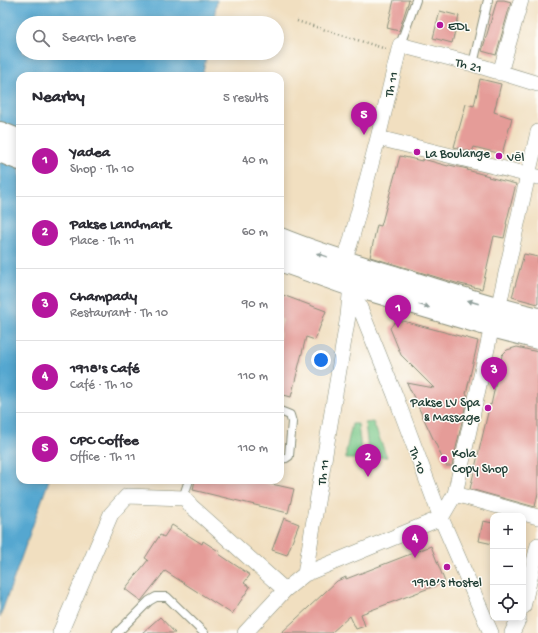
<!DOCTYPE html>
<meta charset="utf-8">
<style>
:root{--surface:#fff;--page:#f2f2f3;--text:#2b2b33;--muted:#7c7c81;--line:#e1e1e2;--accent:#b5179e}
body{margin:0;font-family:"Gochi Hand",sans-serif;background:var(--page);color:var(--text)}
.controls{position:absolute;right:12px;bottom:12px;display:grid;overflow:hidden;border-radius:8px;box-shadow:0 2px 10px #0003}
.controls button{width:36px;height:36px;display:grid;place-items:center;padding:0;border:0;border-bottom:1px solid var(--line);background:var(--surface);color:var(--text);font:20px sans-serif}
.you{position:absolute;left:321px;top:360px;width:14px;height:14px;margin:-10px;border:3px solid #fff;border-radius:50%;background:#1a73e8;box-shadow:0 0 0 6px #1a73e833}
.badge{display:grid;place-items:center;width:26px;height:26px;border-radius:50%;background:var(--accent);color:#fff;font-size:13px;font-weight:700}
.pin{position:absolute;translate:-50% -33px;filter:drop-shadow(0 1px 2px #0008)}
.pin::after{content:'';position:absolute;top:21px;width:14px;height:12px;background:inherit;clip-path:polygon(0 0,100% 0,50% 100%)}
.list{margin:0;padding:0;list-style:none}
h2{display:flex;justify-content:space-between;align-items:center;height:52px;margin:0;padding:0 16px;font-size:17px}
h2 small{font-size:13px;font-weight:400;color:var(--muted)}
.list li{display:grid;grid-template-columns:26px 1fr auto;gap:12px;align-items:center;box-sizing:border-box;height:72px;padding:0 16px;border-top:1px solid var(--line)}
.list b{display:block;font-size:15px;white-space:nowrap}
.list p{margin:0;font-size:13px;white-space:nowrap;color:var(--muted)}
.list em{font-size:13px;font-style:normal;color:var(--muted)}
.icon{flex:none;width:22px;height:22px;fill:none;stroke:currentColor;stroke-width:2;stroke-linecap:round;stroke-linejoin:round}
.map{position:relative;flex:none;width:538px;height:633px;overflow:hidden}
.search{position:absolute;background:var(--surface);box-shadow:0 2px 10px #0003;left:16px;top:16px;width:268px;height:44px;display:flex;align-items:center;gap:10px;box-sizing:border-box;padding:0 14px;border-radius:22px;color:var(--muted);font-size:15px}
.panel{position:absolute;background:var(--surface);box-shadow:0 2px 10px #0003;left:16px;top:72px;width:268px;height:412px;border-radius:12px}
.map>svg:first-child{display:block}
.green{fill:#78c787;stroke:#4c825e}
.water{fill:#54a7d0;stroke:#3a7282}
.building{fill:#e59c98}
.lines{fill:none;stroke-linecap:round;stroke-linejoin:round}
.lane-casing{stroke:#888e7a;stroke-width:10}
.street-casing{stroke:#888e7a;stroke-width:16}
.highway-casing{stroke:#888e7a;stroke-width:24}
.path{stroke:#888e7a;stroke-width:2.5;stroke-dasharray:1 3;stroke-linecap:butt}
.lane{stroke:#fff;stroke-width:8}
.street{stroke:#fff;stroke-width:15}
.highway{stroke:#fff;stroke-width:22}
.oneway{fill:#8f9e9a}
.poi-dot{fill:#b5179e;stroke:#fdfcf7;stroke-width:1.5}
.labels{text-anchor:middle;stroke-width:3;stroke-linejoin:round;paint-order:stroke}
.poi-label{font-size:13px;fill:#1f3d34;stroke:#fdfcf7;text-anchor:start}
.street-label{font-size:13px;fill:#1f3d34;stroke:#fdfcf7}
</style>
<div class="map">
<svg width="538" height="633" viewBox="0 0 538 633">
<rect width="100%" height="100%" fill="#fdfcf7"/>
<filter id="ink" filterUnits="userSpaceOnUse"><feTurbulence type="fractalNoise" baseFrequency=".025" numOctaves="2"/><feDisplacementMap in="SourceGraphic" scale="8" xChannelSelector="R" yChannelSelector="G"/><feConvolveMatrix kernelMatrix="1 2 1 2 8 2 1 2 1" color-interpolation-filters="sRGB"/></filter>
<filter id="wash" filterUnits="userSpaceOnUse"><feTurbulence type="fractalNoise" baseFrequency=".012" numOctaves="4" result="noise"/><feDisplacementMap in="SourceGraphic" scale="16" xChannelSelector="R" yChannelSelector="G"/><feGaussianBlur stdDeviation="0.9" result="paint"/><feColorMatrix in="noise" values="0 0 0 0 0 0 0 0 0 0 0 0 0 0 0 0 0 1.4 0 .05"/><feComposite in="paint" operator="in"/></filter>
<g filter="url(#wash)">
<rect width="100%" height="100%" fill="#f1dfc0"/>
<path class="green" d="M373,422L387,457H369L365,423Z
M352,424H358L362,459H346V451Z"/>
<path class="water" d="M0,0H217L213,23H23V53H207L202,76H20V480H49L0,617Z"/>
<g id="blocks">
<path class="building" d="M394,0H409L399,31L387,28Z
M497,0H504L511,2L496,55L482,51Z
M440,11L459,16L452,43L433,38Z
M480,79L501,84L494,112L512,118L502,154L474,147L472,152L454,147L466,104L474,106Z
M400,156L422,161L423,159L448,166L449,165L468,169L467,170L489,176L488,177L516,184L506,224H507L504,238L494,236L482,289L456,283L370,257L377,225L381,226Z
M524,254L538,257V304L512,297Z
M280,294L326,311L315,340L306,337L291,397L280,394V328L283,320L280,318Z
M397,321H403L478,341L466,394L468,395L452,466H446L407,383L434,388L401,355L390,328L394,323Z
M517,347L538,352V493L535,507L470,489L490,404L491,405L502,355L507,350Z
M195,480H254L294,489L288,513L193,490Z
M284,518L299,524L287,555L272,550Z
M483,521L493,523V544L479,541Z
M172,525L202,544L203,541L220,552L219,554L250,575L244,583L250,587L232,614L165,571L141,601L125,589L148,560L145,558L160,535L164,537Z
M431,546L445,582L361,614L365,626L356,629L350,616L331,633H281L337,581L346,577V579Z
M160,617L175,633H142Z"/>
</g>
</g>
<g filter="url(#ink)">
<use href="#blocks" fill-opacity="0" stroke="#888e7a" stroke-width="1"/>
<g class="lines">
<defs>
<path id="lane" d="M400,45L416,0
M473,64L488,0
M280,411L290,415L292,422L289,456L286,458L280,459
M185,498V492L189,480
M117,633L149,601L156,597H167L204,633"/>
<path id="street" d="M500,73L521,0
M378,138L538,177
M343,262L350,244L378,138L400,45L473,64L538,84
M352,288L395,395L441,518L491,633
M455,494L538,517
M305,574L441,518L455,494L492,326L498,309L528,175L538,132
M523,607L538,545
M60,633L111,514L127,496L185,498L191,506L285,590
M245,633L285,590L305,574L348,316L351,285
M512,633L519,618"/>
<path id="highway" d="M0,133L20,141
M0,151L20,159
M280,239C321,256 364,268 407,281C450,295 494,308 538,319
M280,260L351,285L364,288L492,326L538,338"/>
</defs>
<use href="#lane" class="lane-casing"/>
<use href="#street" class="street-casing"/>
<use href="#highway" class="highway-casing"/>
<path class="path" d="M297,21L386,49"/>
<use href="#lane" class="lane"/>
<use href="#street" class="street"/>
<use href="#highway" class="highway"/>
</g>
<defs><path id="oneway-solid" d="M-6-.8H1V-3.2L6.5 0L1 3.2V.8H-6Z"/></defs>
<g class="oneway">
<use href="#oneway-solid" transform="translate(322 255) rotate(-161)"/>
<use href="#oneway-solid" transform="translate(473 302) rotate(-163)"/>
<use href="#oneway-solid" transform="translate(424 306) rotate(17)"/>
</g>
</g>
<g class="poi-dot">
<circle cx="440" cy="25" r="4"/>
<circle cx="417" cy="152" r="4"/>
<circle cx="499" cy="156" r="4"/>
<circle cx="488" cy="408" r="4"/>
<circle cx="444" cy="459" r="4"/>
<circle cx="447" cy="567" r="4"/>
</g>
<g class="labels">
<g class="poi-label">
<text x="448" y="30">EDL</text>
<text x="425" y="157">La Boulange</text>
<text x="507" y="161">Vēl</text>
<text x="480" y="406" text-anchor="end">Pakse LV Spa<tspan x="480" dy="15">&amp; Massage</tspan></text>
<text x="452" y="457">Kola<tspan x="452" dy="15">Copy Shop</tspan></text>
<text x="447" y="586" text-anchor="middle">1918’s Hostel</text>
</g>
<g class="street-label">
<text transform="translate(469 64) rotate(16)" y="5">Th 21</text>
<text transform="translate(390 84) rotate(-77)" y="5">Th 11</text>
<text transform="translate(419 460) rotate(70)" y="5">Th 10</text>
<text transform="translate(322 472) rotate(-81)" y="5">Th 11</text>
</g>
</g>
</svg>
<div class="controls">
<button>+</button>
<button>−</button>
<button><svg class="icon" aria-label="locate" viewBox="0 0 24 24"><circle cx="12" cy="12" r="6"/><path d="M12 2v4M12 18v4M2 12h4M18 12h4"/></svg></button>
</div>
<div class="you"></div>
<div class="pin badge" style="left:398px;top:328px">1</div>
<div class="pin badge" style="left:368px;top:477px">2</div>
<div class="pin badge" style="left:494px;top:390px">3</div>
<div class="pin badge" style="left:415px;top:558px">4</div>
<div class="pin badge" style="left:364px;top:135px">5</div>
<div class="search"><svg class="icon" aria-label="search" viewBox="0 0 24 24"><circle cx="10" cy="10" r="6"/><path d="M15 15l6 6"/></svg>Search here</div>
<section class="panel">
<h2>Nearby<small>5 results</small></h2>
<ul class="list">
<li><span class="badge">1</span><div><b>Yadea</b><p>Shop · Th 10</p></div><em>40 m</em></li>
<li><span class="badge">2</span><div><b>Pakse Landmark</b><p>Place · Th 11</p></div><em>60 m</em></li>
<li><span class="badge">3</span><div><b>Champady</b><p>Restaurant · Th 10</p></div><em>90 m</em></li>
<li><span class="badge">4</span><div><b>1918's Café</b><p>Café · Th 10</p></div><em>110 m</em></li>
<li><span class="badge">5</span><div><b>CPC Coffee</b><p>Office · Th 11</p></div><em>110 m</em></li>
</ul>
</section>
</div>
